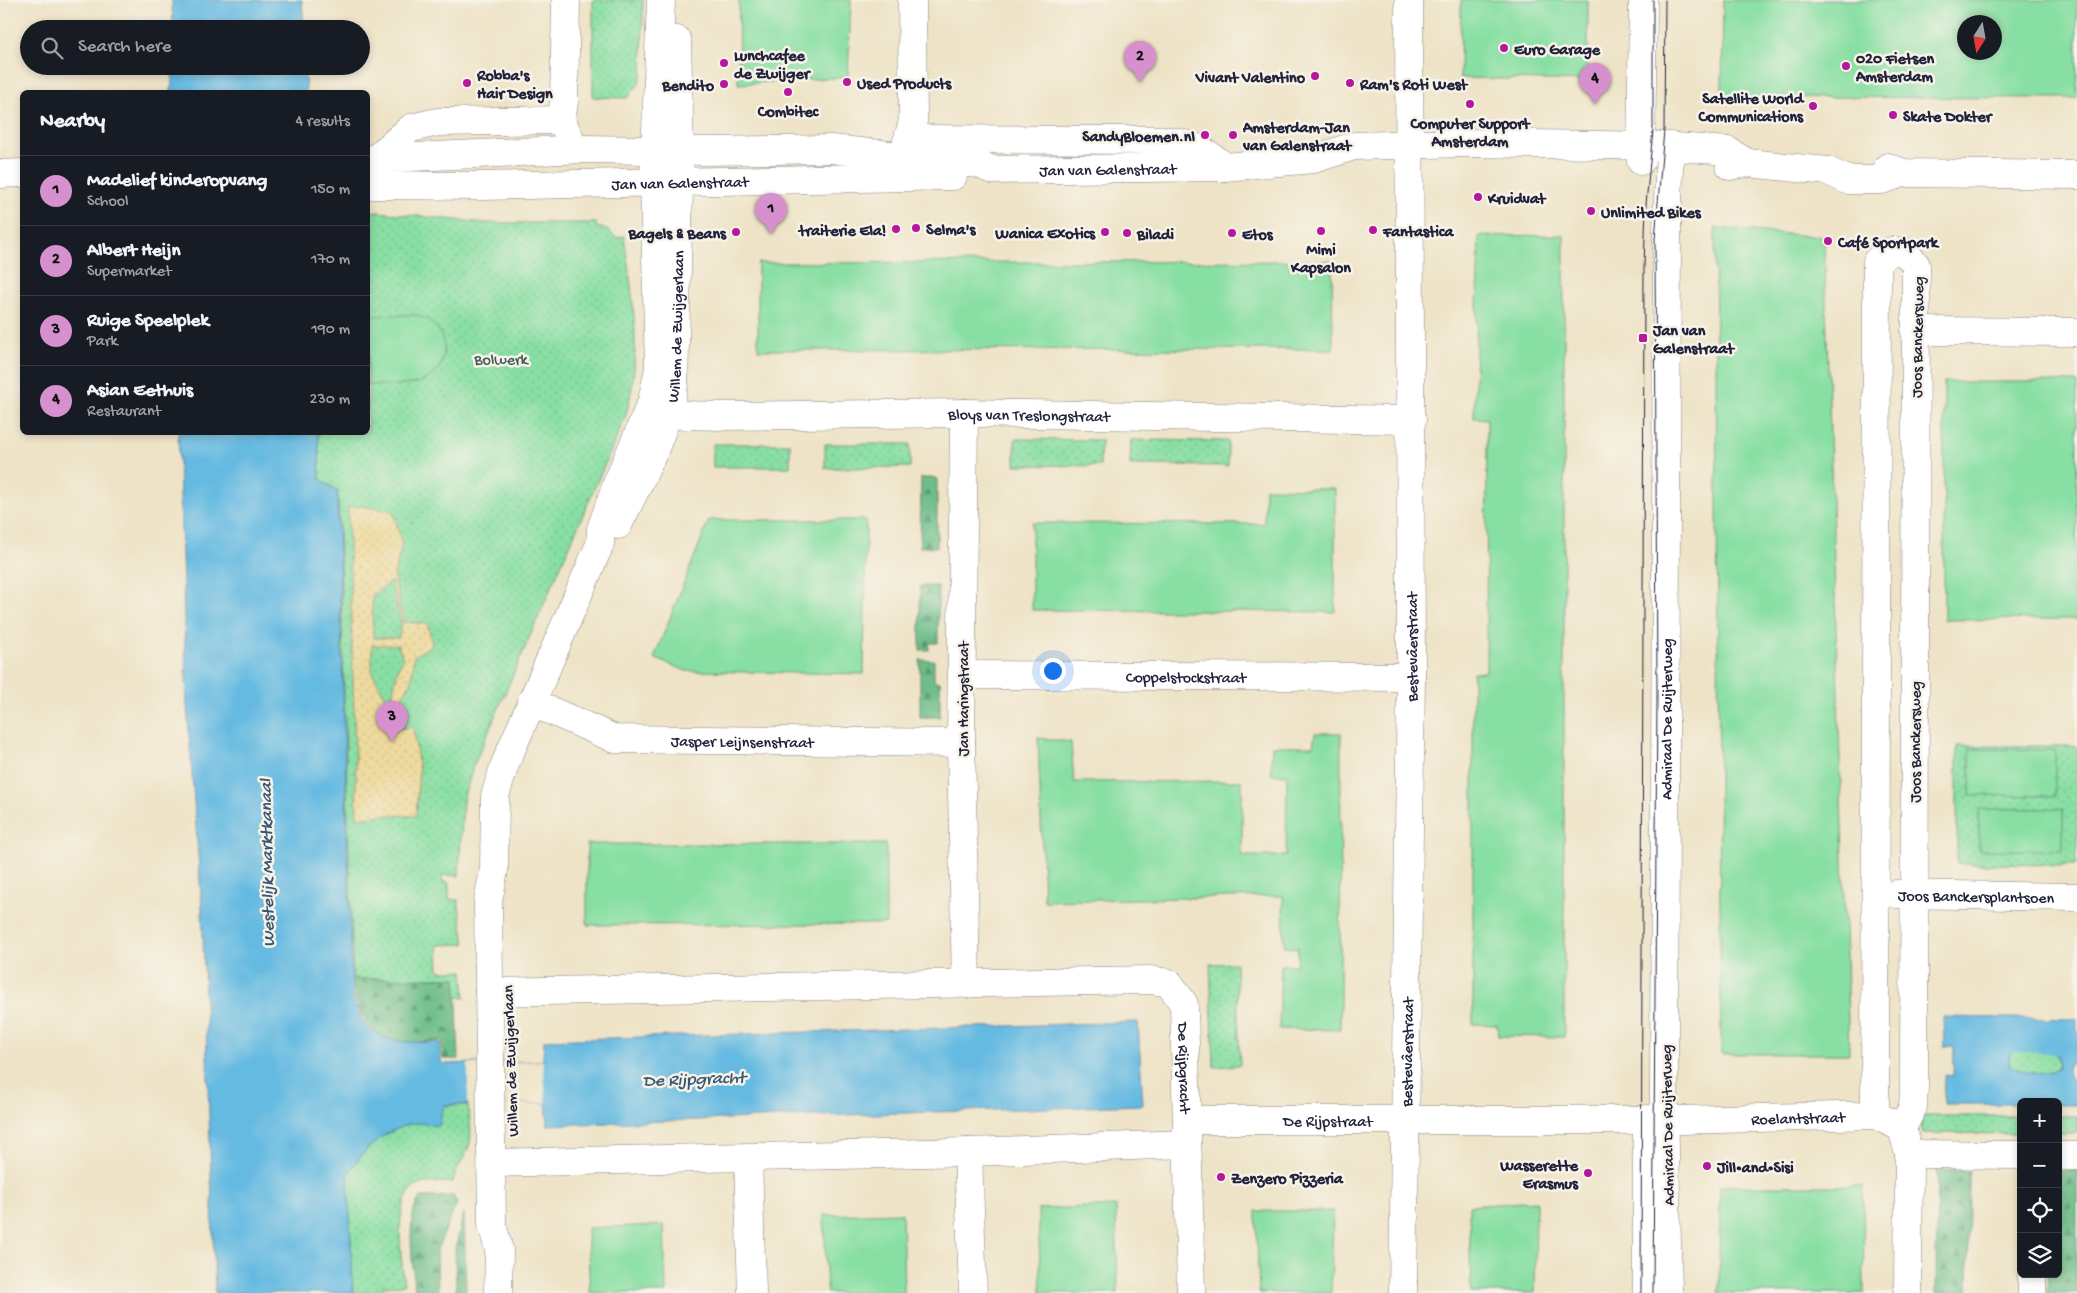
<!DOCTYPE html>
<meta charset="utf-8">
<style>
:root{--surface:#171b24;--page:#20242c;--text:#f1f3f6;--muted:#9ea1a6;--line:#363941;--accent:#d690ce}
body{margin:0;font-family:"Gochi Hand",sans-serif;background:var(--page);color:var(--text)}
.controls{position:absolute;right:15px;bottom:15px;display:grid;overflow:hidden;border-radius:8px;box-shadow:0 2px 8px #0003}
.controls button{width:45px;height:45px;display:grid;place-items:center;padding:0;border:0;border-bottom:1px solid var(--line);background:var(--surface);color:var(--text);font:25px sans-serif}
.compass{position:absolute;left:1957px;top:15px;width:45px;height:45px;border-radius:50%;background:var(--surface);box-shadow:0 2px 8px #0003;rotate:191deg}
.you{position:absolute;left:1052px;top:670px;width:18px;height:18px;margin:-12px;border:4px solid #fff;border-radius:50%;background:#1a73e8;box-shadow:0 0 0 8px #1a73e833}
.badge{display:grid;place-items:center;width:32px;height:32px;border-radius:50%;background:var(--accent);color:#111;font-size:16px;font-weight:700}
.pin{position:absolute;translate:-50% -41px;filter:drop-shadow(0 1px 2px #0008)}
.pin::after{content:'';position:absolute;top:26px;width:18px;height:15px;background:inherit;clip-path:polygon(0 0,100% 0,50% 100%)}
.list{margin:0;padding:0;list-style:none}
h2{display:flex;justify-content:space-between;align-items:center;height:65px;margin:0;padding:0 20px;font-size:21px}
h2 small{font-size:16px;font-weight:400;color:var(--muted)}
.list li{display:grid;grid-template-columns:32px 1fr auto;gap:15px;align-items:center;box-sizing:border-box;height:70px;padding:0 20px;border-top:1px solid var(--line)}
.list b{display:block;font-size:19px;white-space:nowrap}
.list p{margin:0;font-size:16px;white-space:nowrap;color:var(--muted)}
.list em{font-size:16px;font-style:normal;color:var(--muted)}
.icon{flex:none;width:28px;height:28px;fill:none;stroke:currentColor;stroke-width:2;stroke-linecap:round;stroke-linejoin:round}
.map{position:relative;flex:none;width:2077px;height:1293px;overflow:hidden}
.search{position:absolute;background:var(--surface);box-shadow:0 2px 8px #0003;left:20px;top:20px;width:350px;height:55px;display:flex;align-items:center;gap:12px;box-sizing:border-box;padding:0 18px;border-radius:28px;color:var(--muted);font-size:19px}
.panel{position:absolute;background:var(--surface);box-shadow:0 2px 8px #0003;left:20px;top:90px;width:350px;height:345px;border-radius:8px}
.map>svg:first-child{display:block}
.grass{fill:url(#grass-dots);stroke:#55806f}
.forest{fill:url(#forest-firs);stroke:#487062}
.sand{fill:url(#sand-dots);stroke:#887e6c;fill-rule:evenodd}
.garden{fill:#88dfa3;stroke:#55806f;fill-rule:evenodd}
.water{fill:#65bae1;stroke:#446e8e;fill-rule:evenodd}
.pier{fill:#eee3c6}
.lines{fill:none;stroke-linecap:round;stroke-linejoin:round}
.canal{stroke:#65bae1;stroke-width:24}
.street-casing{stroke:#888280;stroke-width:29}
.secondary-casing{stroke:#888280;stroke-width:29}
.street{stroke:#fff;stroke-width:28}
.secondary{stroke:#fff;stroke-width:28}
.tram{stroke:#22223b;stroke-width:1}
.poi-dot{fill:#b5179e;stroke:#f7f3e8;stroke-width:2}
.labels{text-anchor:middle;stroke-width:5;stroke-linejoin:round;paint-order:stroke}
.poi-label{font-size:16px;font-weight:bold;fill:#22223b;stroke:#f7f3e8;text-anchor:start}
.street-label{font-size:16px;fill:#22223b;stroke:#f7f3e8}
.park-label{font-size:16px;fill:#415b5a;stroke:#f7f3e8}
.water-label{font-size:18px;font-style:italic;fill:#395775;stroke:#f7f3e8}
</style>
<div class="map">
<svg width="2077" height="1293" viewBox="0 0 2077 1293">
<defs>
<pattern id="grass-dots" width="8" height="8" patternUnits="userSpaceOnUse" patternTransform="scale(1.25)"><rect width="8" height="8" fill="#88dfa3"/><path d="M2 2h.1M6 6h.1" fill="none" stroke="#75bf8d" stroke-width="1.8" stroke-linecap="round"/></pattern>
<pattern id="forest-firs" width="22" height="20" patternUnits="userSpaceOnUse" patternTransform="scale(1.25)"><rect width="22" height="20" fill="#6ebe89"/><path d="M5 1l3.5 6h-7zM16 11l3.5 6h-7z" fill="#5a9a71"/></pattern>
<pattern id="sand-dots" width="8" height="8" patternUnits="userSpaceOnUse" patternTransform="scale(1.25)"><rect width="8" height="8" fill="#eeda9e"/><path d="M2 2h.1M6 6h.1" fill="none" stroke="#ccbb89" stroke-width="1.8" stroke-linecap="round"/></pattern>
</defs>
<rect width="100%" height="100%" fill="#f7f3e8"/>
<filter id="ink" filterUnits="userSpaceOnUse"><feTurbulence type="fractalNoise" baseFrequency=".02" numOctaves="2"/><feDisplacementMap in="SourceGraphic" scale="10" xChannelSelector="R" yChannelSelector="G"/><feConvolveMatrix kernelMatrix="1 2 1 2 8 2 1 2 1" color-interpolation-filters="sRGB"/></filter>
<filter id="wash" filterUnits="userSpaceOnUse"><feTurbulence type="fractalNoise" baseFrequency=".0096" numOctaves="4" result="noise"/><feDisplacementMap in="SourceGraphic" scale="20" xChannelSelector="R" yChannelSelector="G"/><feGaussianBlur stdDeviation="1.12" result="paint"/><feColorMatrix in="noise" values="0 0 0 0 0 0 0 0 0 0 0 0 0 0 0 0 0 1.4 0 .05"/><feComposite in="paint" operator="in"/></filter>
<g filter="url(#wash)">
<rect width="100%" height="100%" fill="#eee3c6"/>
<path class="grass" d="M593,0H643L642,75L638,85L627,98L593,97Z
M368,211L486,223H596L597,228H604L617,238L624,236C633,298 643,357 625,418L473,767L463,800L459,876L442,875L443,882L449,883V899L458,900L465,944L438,945L439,971H463L465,998L456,997L455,978L353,979L338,491L320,479L318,433L368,432Z
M1015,439L1101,440L1100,466L1015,465Z
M1131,440L1228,441V466L1130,465Z
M713,444H790V467H713Z
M825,444H910V467L825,468Z
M1957,746H2077V865L1957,864Z
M1236,963L1240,1065L1214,1067L1210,964Z
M2011,1038C2027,1038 2064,1045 2058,1068C2044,1078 2023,1073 2009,1065Z
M443,1105H468C469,1117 473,1134 469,1146C465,1159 455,1168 453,1182C443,1183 427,1181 418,1185C391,1198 402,1260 404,1285L383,1286V1293H353L348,1173L367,1149L386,1134L408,1124L419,1123L439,1125Z
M1919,1116H2021V1134L1923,1133Z
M2058,1116H2077V1133H2058Z"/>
<path class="forest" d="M921,478H937V547H920Z
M920,586H938V643H929V650H920Z
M920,660H934V681L940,682V717H920Z
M456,978L459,1059H443L442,1040C429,1041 415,1043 403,1042C369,1039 354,1010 353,979Z
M1937,1170L1969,1171L1968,1293H1936Z
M2058,1170L2077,1171V1293H2047L2048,1274H2058Z
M453,1196L457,1203L437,1250L438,1293H415C414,1270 404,1213 421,1197Z
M464,1213L466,1293H456L455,1249Z"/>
<path class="sand" d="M362,506L393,511L402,544L394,577L403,622L428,624L432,645L414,656L411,683L393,711L395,729L413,727L419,769L416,816L383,815L357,818L348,507ZM391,581L401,623L399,638H373L372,596ZM372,645H398L403,659C394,673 396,689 389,703L372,673Z"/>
<path class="garden" d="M739,0H851L848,77L738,84Z
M1461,0H1588V81L1460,78Z
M1723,0H2077V98L1722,97ZM1964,22H1994V52H1964Z
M1715,228L1824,237L1849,1054H1721Z
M1564,235V1037L1498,1036L1497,1025L1473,1024V673L1486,672L1487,419L1474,418L1479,236Z
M1332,261L1333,349L758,350V263Z
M414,315C447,319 456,365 425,380C409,388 385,384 368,385V316Z
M1944,382H2077V619L1944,620Z
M1265,488L1335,489V612L1032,610V523L1264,524Z
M709,520H866L864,674L686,671L654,658Z
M1315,733H1341L1340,1030L1279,1029L1281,965H1297L1298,948L1284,947L1283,896L1044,901L1038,738L1071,742L1074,782L1242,781V856H1286L1287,775L1271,774L1272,746H1313Z
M1970,749L2055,750V796L1970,795Z
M1979,809H2063V850H1979Z
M587,844H886V924L587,925Z
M1720,1186H1863L1864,1293H1719Z
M1536,1201L1535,1293H1471L1469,1206Z
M1116,1206L1118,1293H1041L1038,1209Z
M1256,1211H1333L1331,1293H1259Z
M902,1213L904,1293H827L824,1215Z
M664,1225L666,1293H590L587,1228Z"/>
<path class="water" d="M172,0H302L304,29H173Z
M173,66H305L306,92H171Z
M178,433H318L320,479L337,492L352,992C363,1045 396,1043 440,1042L441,1062L444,1064L543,1061L544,1040L1138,1022L1143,1105L548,1125L546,1103L444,1105L439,1126L419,1123L408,1124L386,1134L367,1149L348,1173L353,1293H215L202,908L187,706Z
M1943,1017L2077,1019V1061L2068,1065C2065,1075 2070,1078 2077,1083V1105H2058V1102H2021V1104H1944V1075L1953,1076L1954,1047L1944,1046ZM2011,1038C2027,1037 2064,1046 2058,1068C2044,1078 2023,1073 2009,1065Z"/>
<path class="pier" d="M543,1061L546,1103L468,1105V1064Z"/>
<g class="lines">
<path class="canal" d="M1979,1039L2077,1042"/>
</g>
</g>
<g filter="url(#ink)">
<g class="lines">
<defs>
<g id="street">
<path d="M566,0L564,102L561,120L569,136"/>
<path d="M909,139L1160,140C1190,143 1202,148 1225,167"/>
<path d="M903,155L913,121L912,0"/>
<path d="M375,159L411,128L438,122L561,120"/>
<path d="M1915,331L2077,332"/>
<path d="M964,413L961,743L966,984"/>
<path id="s1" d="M647,414L721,416L964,413L1412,420"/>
<path id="s2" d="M962,675L1411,677"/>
<path id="s3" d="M531,702L615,739L961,743"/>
<path id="s4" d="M1896,894L2077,897"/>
<path id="s5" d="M489,992L1151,980L1169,983L1184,1004L1191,1293"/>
<path d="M1875,1115L1877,261L1891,251H1904L1916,265L1914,1087L1913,1107L1902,1128"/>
<path id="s6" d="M1187,1120H1680L1875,1115L1902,1128L1909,1154L1908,1293"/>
<path d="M968,1152L973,1293"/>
<path d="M1909,1154L2021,1155"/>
<path d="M2058,1156H2077"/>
<path d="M748,1158L752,1293"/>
<path d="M493,1163L968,1152L1186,1144"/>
<path id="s7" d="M1403,1293L1411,677L1409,0"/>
<path d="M2032,1293V1274"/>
</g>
<g id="secondary">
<path id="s8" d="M368,159L585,149L706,151L831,149L979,164L992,170L1225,167L1314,159L1354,146L1465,143L1663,146L1728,151L1747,163"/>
<path d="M1641,161L1643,0"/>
<path d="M1730,166L1747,163L1828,171L1847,180H1882L1904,173"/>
<path d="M1888,167L1904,173L2077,175"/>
<path d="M0,174L22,173"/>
<path id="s9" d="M368,185L483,186L953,176"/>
<path id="s10" d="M618,525C640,480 666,435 674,385L680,150L677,40"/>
<path d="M498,1293L499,1250L492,1224L488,901L494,870L495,796L505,764L600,544L601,529L618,481L652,401L659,368L654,182L661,0"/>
<path d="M1647,1293V1119"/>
<path id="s11" d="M1668,1293L1664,1100L1667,231L1670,146"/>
</g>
</defs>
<use href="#street" class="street-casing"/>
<use href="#secondary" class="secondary-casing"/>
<use href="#street" class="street"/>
<use href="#secondary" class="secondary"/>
<path class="tram" d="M1641,1293L1644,268L1646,204L1653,130V0
M1653,1293L1657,694L1655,239L1664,130L1665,0"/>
</g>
</g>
<g class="poi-dot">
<circle cx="1504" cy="48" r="5"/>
<circle cx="724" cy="63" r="5"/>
<circle cx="1846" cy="66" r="5"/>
<circle cx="1315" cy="76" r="5"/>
<circle cx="847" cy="82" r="5"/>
<circle cx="467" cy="83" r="5"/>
<circle cx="1350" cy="83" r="5"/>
<circle cx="724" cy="84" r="5"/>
<circle cx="788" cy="92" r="5"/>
<circle cx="1470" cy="104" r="5"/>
<circle cx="1813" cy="106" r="5"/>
<circle cx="1893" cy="115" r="5"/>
<circle cx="1205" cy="135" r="5"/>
<circle cx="1233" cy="135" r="5"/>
<circle cx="1478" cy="197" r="5"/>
<circle cx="1591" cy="211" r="5"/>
<circle cx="916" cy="228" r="5"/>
<circle cx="896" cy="229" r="5"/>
<circle cx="1373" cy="230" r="5"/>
<circle cx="1321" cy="231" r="5"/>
<circle cx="736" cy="232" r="5"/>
<circle cx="1105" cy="232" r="5"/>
<circle cx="1127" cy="233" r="5"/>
<circle cx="1232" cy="233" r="5"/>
<circle cx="1828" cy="241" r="5"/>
<rect x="1638" y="333" width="10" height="10" rx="2.5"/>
<circle cx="1707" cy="1166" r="5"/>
<circle cx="1588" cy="1173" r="5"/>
<circle cx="1221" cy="1177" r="5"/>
</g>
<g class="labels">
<g class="poi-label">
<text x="1514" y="54">Euro Garage</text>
<text x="734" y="60">Lunchcafee<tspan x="734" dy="18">de Zwijger</tspan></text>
<text x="1856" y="63">020 Fietsen<tspan x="1856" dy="18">Amsterdam</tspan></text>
<text x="477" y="80">Robba's<tspan x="477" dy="18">Hair Design</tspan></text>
<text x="1305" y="82" text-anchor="end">Vivant Valentino</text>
<text x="857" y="88">Used Products</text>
<text x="1360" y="89">Ram's Roti West</text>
<text x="714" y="90" text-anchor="end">Bendito</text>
<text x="1803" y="103" text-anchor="end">Satellite World<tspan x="1803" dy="18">Communications</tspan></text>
<text x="788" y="116" text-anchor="middle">Combitec</text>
<text x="1903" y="121">Skate Dokter</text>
<text x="1470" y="128" text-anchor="middle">Computer Support<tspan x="1470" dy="18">Amsterdam</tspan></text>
<text x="1243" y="132">Amsterdam-Jan<tspan x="1243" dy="18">van Galenstraat</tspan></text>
<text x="1195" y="141" text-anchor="end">SandyBloemen.nl</text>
<text x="1488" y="203">Kruidvat</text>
<text x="1601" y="217">Unlimited Bikes</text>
<text x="926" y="234">Selma's</text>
<text x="886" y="235" text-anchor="end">traiterie Ela!</text>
<text x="1383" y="236">Fantastica</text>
<text x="726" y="238" text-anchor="end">Bagels &amp; Beans</text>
<text x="1095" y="238" text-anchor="end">Wanica Exotics</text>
<text x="1137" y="239">Biladi</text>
<text x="1242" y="239">Etos</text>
<text x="1838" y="247">Café Sportpark</text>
<text x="1321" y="254" text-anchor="middle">Mimi<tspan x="1321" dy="18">Kapsalon</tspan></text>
<text x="1653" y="335">Jan van<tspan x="1653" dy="18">Galenstraat</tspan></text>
<text x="1578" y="1170" text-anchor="end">Wasserette<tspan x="1578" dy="18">Erasmus</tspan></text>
<text x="1717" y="1172">Jill•and•Sisi</text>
<text x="1231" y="1183">Zenzero Pizzeria</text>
</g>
<g class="street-label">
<text dy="6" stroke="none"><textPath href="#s8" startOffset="742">Jan van Galenstraat</textPath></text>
<text dy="6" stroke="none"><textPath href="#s9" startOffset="312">Jan van Galenstraat</textPath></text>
<text dy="6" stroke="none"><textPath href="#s10" startOffset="210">Willem de Zwijgerlaan</textPath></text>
<text transform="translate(1916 337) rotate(-89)" y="6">Joos Banckersweg</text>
<text dy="6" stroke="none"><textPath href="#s1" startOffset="382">Bloys van Treslongstraat</textPath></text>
<text dy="6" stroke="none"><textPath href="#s7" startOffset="646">Bestevâerstraat</textPath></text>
<text dy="6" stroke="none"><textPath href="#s2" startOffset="224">Coppelstockstraat</textPath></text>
<text transform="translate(962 699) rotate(-90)" y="6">Jan Haringstraat</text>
<text dy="6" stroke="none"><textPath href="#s11" startOffset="574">Admiraal De Ruijterweg</textPath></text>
<text dy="6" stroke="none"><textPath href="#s3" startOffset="219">Jasper Leijnsenstraat</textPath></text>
<text transform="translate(1914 742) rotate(-90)" y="6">Joos Banckersweg</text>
<text dy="6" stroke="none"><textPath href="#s4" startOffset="80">Joos Banckersplantsoen</textPath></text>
<text dy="6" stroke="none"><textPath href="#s7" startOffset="241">Bestevâerstraat</textPath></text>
<text transform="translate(509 1061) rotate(-92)" y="6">Willem de Zwijgerlaan</text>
<text dy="6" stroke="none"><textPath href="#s5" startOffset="770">De Rijpgracht</textPath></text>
<text dy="6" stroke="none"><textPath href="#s6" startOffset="611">Roelantstraat</textPath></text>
<text dy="6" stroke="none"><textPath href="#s6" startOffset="141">De Rijpstraat</textPath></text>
<text transform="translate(1666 1125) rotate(-91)" y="6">Admiraal De Ruijterweg</text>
</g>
<g class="park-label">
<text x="501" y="364">Bolwerk</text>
</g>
<g class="water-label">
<text transform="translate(266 863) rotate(-91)" y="6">Westelijk Marktkanaal</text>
<text transform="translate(694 1078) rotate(-2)" y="6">De Rijpgracht</text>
</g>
</g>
</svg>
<div class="controls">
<button>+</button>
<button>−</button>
<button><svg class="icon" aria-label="locate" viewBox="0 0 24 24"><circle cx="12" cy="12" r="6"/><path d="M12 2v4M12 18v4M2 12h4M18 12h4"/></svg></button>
<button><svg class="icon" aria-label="layers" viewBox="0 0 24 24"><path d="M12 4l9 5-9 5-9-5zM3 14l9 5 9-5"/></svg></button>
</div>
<svg class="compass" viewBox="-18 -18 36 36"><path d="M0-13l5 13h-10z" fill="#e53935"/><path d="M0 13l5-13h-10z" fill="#9ea1a6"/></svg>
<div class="you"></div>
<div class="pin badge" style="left:771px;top:234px">1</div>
<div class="pin badge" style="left:1140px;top:82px">2</div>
<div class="pin badge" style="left:392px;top:742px">3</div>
<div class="pin badge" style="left:1595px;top:104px">4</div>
<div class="search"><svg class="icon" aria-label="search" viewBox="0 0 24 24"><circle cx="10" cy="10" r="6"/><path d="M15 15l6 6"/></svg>Search here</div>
<section class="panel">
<h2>Nearby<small>4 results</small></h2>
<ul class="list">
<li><span class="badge">1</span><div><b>Madelief kinderopvang</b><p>School</p></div><em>150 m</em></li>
<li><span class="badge">2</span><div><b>Albert Heijn</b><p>Supermarket</p></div><em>170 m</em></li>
<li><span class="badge">3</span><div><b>Ruige Speelplek</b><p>Park</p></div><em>190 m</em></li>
<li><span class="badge">4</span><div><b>Asian Eethuis</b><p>Restaurant</p></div><em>230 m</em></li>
</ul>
</section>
</div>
